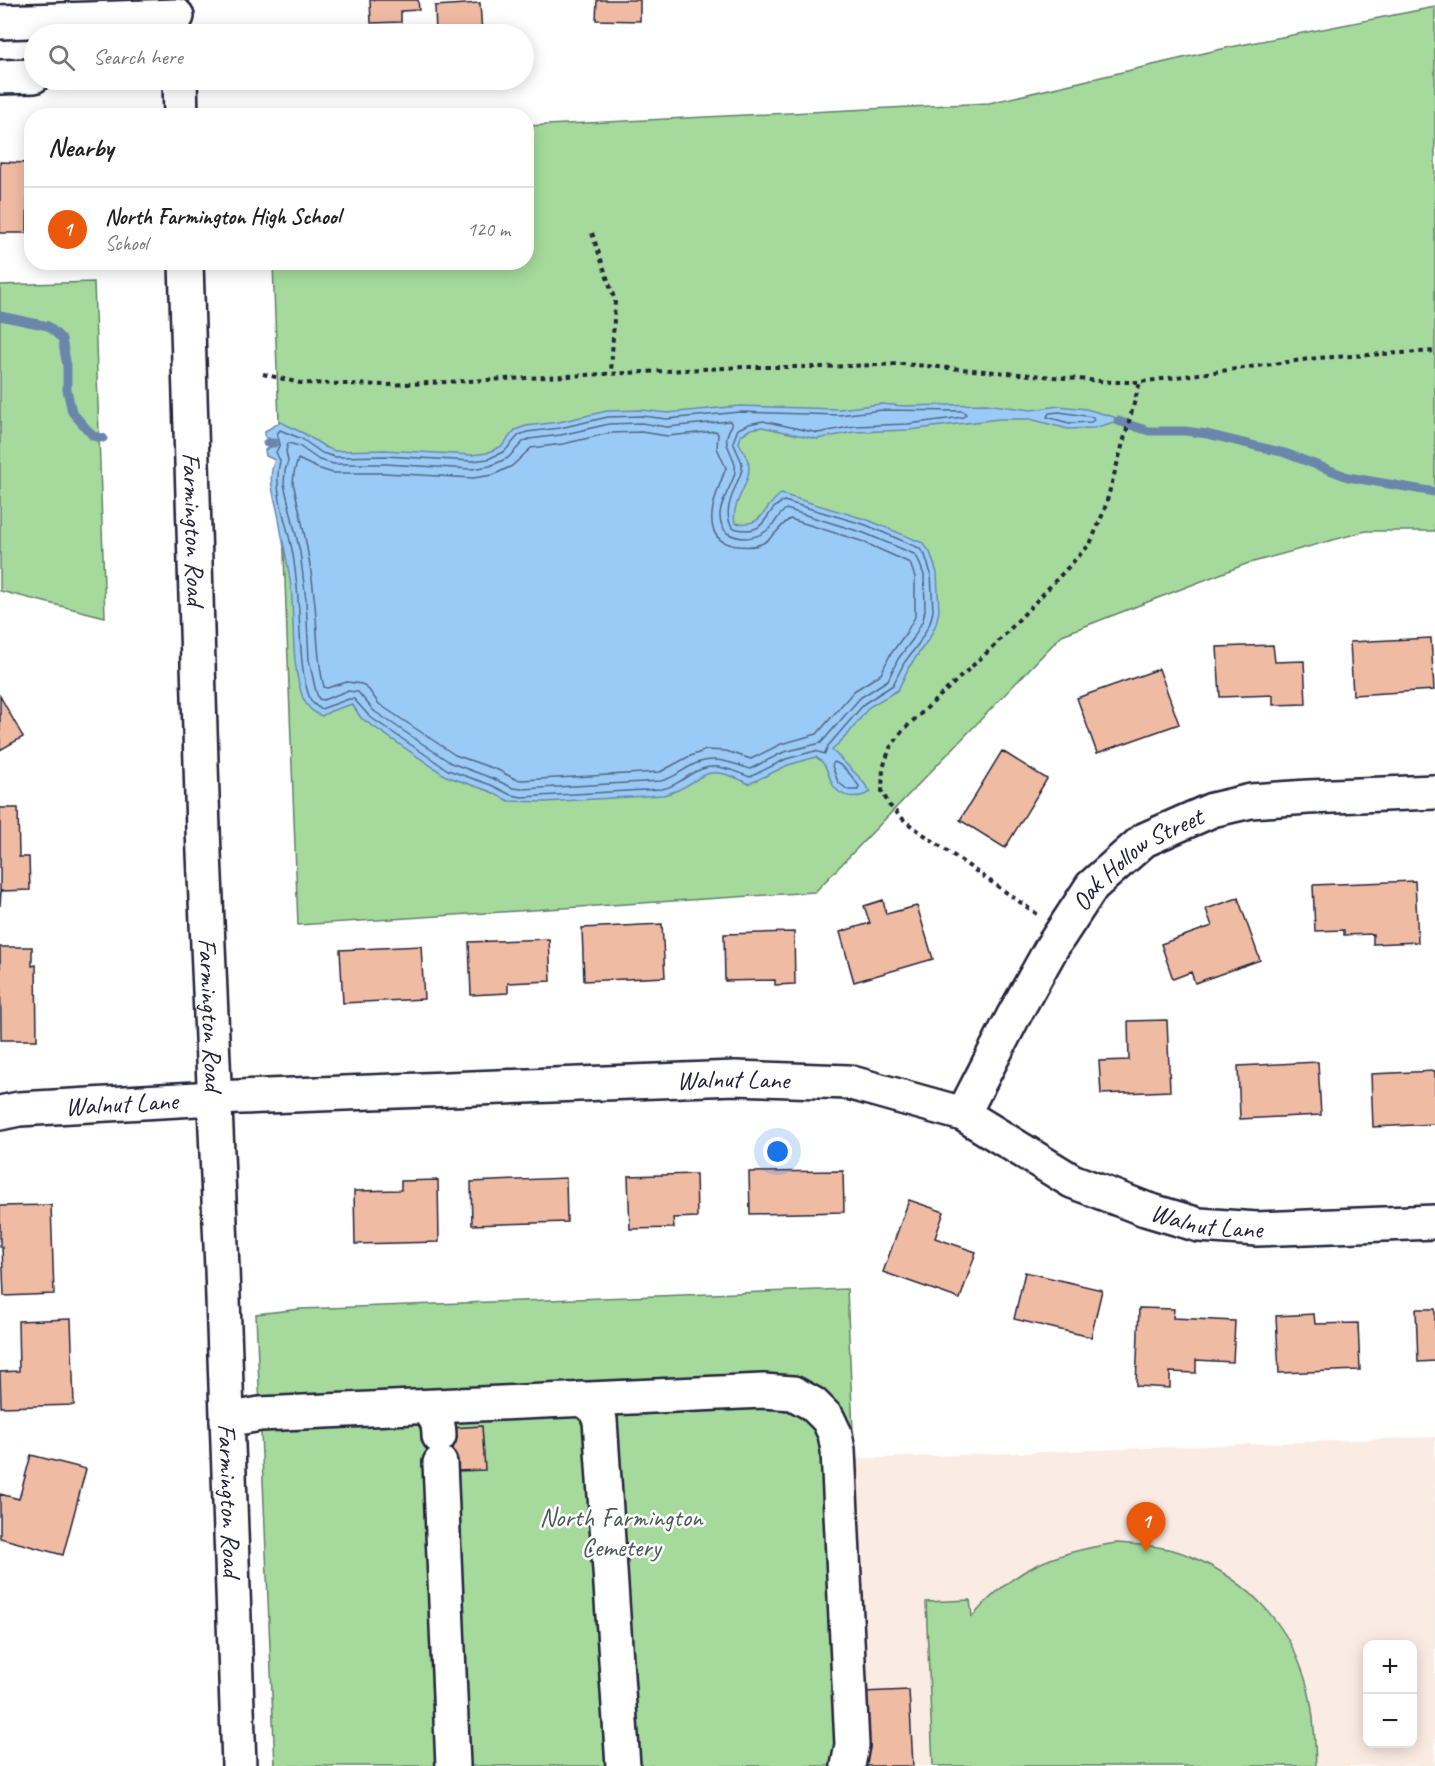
<!DOCTYPE html>
<meta charset="utf-8">
<style>
:root{--surface:#fff;--page:#f6f6f6;--text:#222;--muted:#767676;--line:#e0e0e0;--accent:#ea580c}
body{margin:0;font-family:Caveat,sans-serif;background:var(--page);color:var(--text)}
.controls{position:absolute;right:18px;bottom:18px;display:grid;overflow:hidden;border-radius:12px;box-shadow:0 3px 15px #0003}
.controls button{width:54px;height:54px;display:grid;place-items:center;padding:0;border:0;border-bottom:2px solid var(--line);background:var(--surface);color:var(--text);font:30px sans-serif}
.you{position:absolute;left:778px;top:1152px;width:21px;height:21px;margin:-15px;border:4px solid #fff;border-radius:50%;background:#1a73e8;box-shadow:0 0 0 9px #1a73e833}
.badge{display:grid;place-items:center;width:39px;height:39px;border-radius:50%;background:var(--accent);color:#fff;font-size:20px;font-weight:700}
.pin{position:absolute;translate:-50% -50px;filter:drop-shadow(0 2px 3px #0008)}
.pin::after{content:'';position:absolute;top:32px;width:21px;height:18px;background:inherit;clip-path:polygon(0 0,100% 0,50% 100%)}
.list{margin:0;padding:0;list-style:none}
h2{display:flex;justify-content:space-between;align-items:center;height:78px;margin:0;padding:0 24px;font-size:26px}
h2 small{font-size:20px;font-weight:400;color:var(--muted)}
.list li{display:grid;grid-template-columns:39px 1fr auto;gap:18px;align-items:center;box-sizing:border-box;height:84px;padding:0 24px;border-top:2px solid var(--line)}
.list b{display:block;font-size:22px;white-space:nowrap}
.list p{margin:0;font-size:20px;white-space:nowrap;color:var(--muted)}
.list em{font-size:20px;font-style:normal;color:var(--muted)}
.icon{flex:none;width:33px;height:33px;fill:none;stroke:currentColor;stroke-width:2;stroke-linecap:round;stroke-linejoin:round}
.map{position:relative;flex:none;width:1435px;height:1766px;overflow:hidden}
.search{position:absolute;background:var(--surface);box-shadow:0 3px 15px #0003;left:24px;top:24px;width:510px;height:66px;display:flex;align-items:center;gap:15px;box-sizing:border-box;padding:0 21px;border-radius:33px;color:var(--muted);font-size:22px}
.panel{position:absolute;background:var(--surface);box-shadow:0 3px 15px #0003;left:24px;top:108px;width:510px;height:162px;border-radius:24px}
.map>svg:first-child{display:block}
.built{fill:#faebe3;fill-rule:evenodd}
.green{fill:#a5da9c;stroke:#647e6c;stroke-width:1.5}
.water{fill:#9acbf6;stroke:#6a87ab;stroke-width:1.5}
.lines{fill:none;stroke-linecap:round;stroke-linejoin:round}
.shore{stroke:#526686;stroke-width:1.5}
.stream{stroke:#6a87ab;stroke-width:9}
.building{fill:#f0bba3;stroke:#22223b;stroke-width:1.5}
.minor-casing{stroke:#22223b;stroke-width:38}
.path{stroke:#22223b;stroke-width:4;stroke-dasharray:4.5 4.5;stroke-linecap:butt}
.minor{stroke:#fff;stroke-width:33}
.labels{text-anchor:middle;stroke-width:5;stroke-linejoin:round;paint-order:stroke}
.street-label{font-size:26px;fill:#22223b;stroke:#fff}
.park-label{font-size:26px;fill:#495958;stroke:#fff}
</style>
<div class="map">
<svg width="1435" height="1766" viewBox="0 0 1435 1766">
<rect width="100%" height="100%" fill="#fff"/>
<filter id="ink" filterUnits="userSpaceOnUse"><feTurbulence type="fractalNoise" baseFrequency=".0167" numOctaves="2"/><feDisplacementMap in="SourceGraphic" scale="12" xChannelSelector="R" yChannelSelector="G"/><feConvolveMatrix kernelMatrix="1 2 1 2 8 2 1 2 1" color-interpolation-filters="sRGB"/></filter>
<g filter="url(#ink)">
<path class="built" d="M1435,1437V1766H866L854,1459ZM1368,1644H1412V1744H1368Z"/>
<path class="green" d="M1435,7V531H1366L1246,564L1062,635L815,892L298,925L273,263L526,262L527,126L989,103L1226,48Z
M94,282L105,617L0,591V285Z
M847,1289L867,1766H275L256,1314L301,1309Z
M1116,1543C1141,1545 1169,1546 1192,1557C1251,1582 1292,1627 1308,1689C1314,1714 1315,1740 1316,1766H933L926,1602L970,1600L972,1617C1015,1567 1053,1553 1116,1543Z"/>
<path class="water" d="M881,404L904,406L986,404L1031,410L1059,406L1086,409L1114,417L1118,421L1094,428L1068,429L1030,419H999L909,430L854,432L817,439L762,427L751,429L741,435L739,443C742,449 746,455 748,461C754,482 730,501 735,523C766,527 761,508 781,494L868,520L923,543L930,552L937,573L939,611L936,624L930,637L909,667L898,690L869,707L849,733L832,750L859,777L871,792C858,799 841,799 833,785C826,772 829,766 816,757L788,765L749,784C698,757 704,786 663,795L545,802L509,801L489,791L446,776L361,718L352,704L331,711L322,716C313,713 307,707 303,698C292,668 294,632 292,601C291,573 283,546 279,519C276,499 266,480 275,460L266,456L265,450L274,445L273,440L265,437V431L281,422L305,434L325,447L335,451L385,450L471,455L487,453L502,446L515,430L526,426L559,422L607,411L642,410L667,413L740,406L839,409Z"/>
<g class="lines">
<path class="shore" d="M882,410L963,411L966,414L963,417L908,424L854,426L818,433L763,421L749,424L738,429L733,442L742,463V470C737,486 720,512 733,528C770,538 762,510 784,501L866,525L919,548L925,555L931,574L933,611L930,623L919,643L904,663L893,685L865,703L828,746L825,754L815,751L786,759L750,777C725,768 713,760 688,776C679,782 672,787 662,789L522,797L511,795L491,785L448,770L370,717L354,699H349L321,709C315,706 311,702 309,696C302,676 301,653 300,632C299,607 297,580 293,555C288,524 272,491 280,461L276,452L280,444L277,434L280,430L302,439L322,453L335,457L385,456L472,461L488,459L505,451L519,435L527,432L560,428L608,417L642,416L667,419L740,412L839,415Z
M1059,412L1093,417L1094,420L1091,422L1069,423L1047,417L1049,413Z
M730,421L732,425C720,444 731,447 735,465C739,483 706,511 727,533C741,541 758,539 770,528C776,522 779,514 786,509L864,533L914,554L918,559L924,575L925,610L923,620L913,639L898,659L888,680L860,698L821,743L784,752L750,769C728,761 709,754 687,768C679,773 671,779 661,781L522,789L513,788L494,779L451,763L374,711L358,692L347,691L323,700L319,699L316,692L309,660L306,600L300,552L284,484L285,471L288,461L286,451L288,443L299,446L319,460L334,464H385L472,469L490,466L508,458L523,442L529,439L561,435L609,424L641,423L667,427Z
M716,431L718,434L717,448L726,468C718,489 695,538 733,545C743,547 752,548 761,544C774,539 779,526 790,519L861,541L910,563L915,577V617L906,633L890,655L881,674L854,691L817,734L781,744L751,759L726,751L706,750L688,757L660,772L522,780L515,779L498,770L455,755L379,704L369,690L362,684L347,682L327,688L324,687C316,657 318,626 314,596C310,557 302,520 293,483L294,473L298,459L317,468L333,473H385L473,478L493,475L512,466L531,448L563,444L610,433L641,432L668,436Z
M834,762C844,765 853,778 859,786L858,790H848L838,782L832,766Z"/>
<path class="stream" d="M0,316L48,326L62,339L67,366V390L72,412L93,436L103,438
M1118,421L1149,431H1185L1207,434L1285,453L1348,477L1435,492
M267,443H274"/>
</g>
<path class="building" d="M370,0H418L419,10L401,11V22L371,23Z
M597,0H640V21L596,20Z
M480,3L482,34H436L435,6Z
M0,162L28,163L27,233H0Z
M1431,638L1434,690L1353,695L1350,642Z
M1273,645L1275,662L1304,661L1306,704L1273,705V695L1220,697L1217,647Z
M1159,669L1179,724L1097,753L1077,698Z
M0,696L23,737L0,750Z
M1002,751L1047,779L1005,848L960,820Z
M0,808H18L19,857H29L30,890L1,891L0,906Z
M1415,881L1418,942L1373,944V934L1344,935V930L1315,931L1313,885Z
M1238,898L1260,960L1195,983L1191,972L1173,979L1161,944L1212,926L1206,909Z
M883,900L886,914L917,906L933,959L854,982L840,932L870,923L864,906Z
M662,924L665,977L584,981L582,928Z
M794,932L795,984L775,985V980L725,981L724,934Z
M549,939L551,981L508,983V993L471,995L469,942Z
M421,946L424,999L343,1003L340,950Z
M0,947H32V966L36,965L37,1040H1Z
M1167,1020L1170,1091L1101,1094L1099,1061L1129,1060L1128,1021Z
M1318,1062L1321,1115L1240,1119L1238,1066Z
M1435,1071V1124L1373,1127L1371,1074Z
M843,1171L844,1212L750,1214L749,1172Z
M696,1174L697,1217L673,1218L674,1228L630,1229L628,1176Z
M566,1178L567,1222L472,1225L471,1182Z
M438,1180L439,1242L355,1244L354,1191L401,1190V1181Z
M909,1200L944,1212L935,1238L976,1252L960,1299L883,1272Z
M51,1205L54,1294L4,1296L2,1247H0V1206Z
M1025,1272L1102,1290L1091,1337L1014,1319Z
M1139,1308L1174,1309L1173,1318L1235,1321L1233,1362L1196,1360V1373L1170,1372V1388L1136,1386Z
M1416,1309H1435V1361L1418,1362Z
M1314,1314L1315,1324L1358,1323L1360,1370L1279,1373L1276,1316Z
M71,1319L74,1405L1,1407L0,1372L19,1371L18,1321Z
M482,1426L485,1470L455,1471L428,1464L426,1437L452,1428Z
M31,1455L86,1469L63,1555L0,1538V1494L19,1499Z
M909,1690L913,1766H866L863,1692Z"/>
<g class="lines">
<defs>
<g id="minor">
<path d="M0,22L177,16"/>
<path d="M0,77L34,76"/>
<path d="M180,80L181,116"/>
<path id="s1" d="M186,262L203,830L222,1269L239,1766"/>
<path id="s2" d="M0,1113L19,1109L214,1098L735,1078L848,1082L963,1114L1072,1181L1145,1209L1199,1225L1257,1229L1435,1222"/>
<path id="s3" d="M963,1114L1013,1017L1052,947L1092,886L1144,840L1212,810L1251,801L1308,797L1435,792"/>
<path d="M582,1399L594,1407L600,1420L623,1766"/>
<path d="M425,1407C436,1415 439,1423 439,1436"/>
<path d="M227,1420L260,1414L763,1391L793,1393L813,1404L828,1419L835,1434L838,1450L852,1745L848,1766"/>
<path d="M440,1463L453,1766"/>
</g>
</defs>
<use href="#minor" class="minor-casing"/>
<path class="path" d="M592,233L615,301L611,373
M263,374L300,383L388,385L744,367H822L903,364L1112,382H1140
M1037,914L906,822L889,805L882,791L883,768L890,748L903,730L994,646L1090,544L1104,511L1140,382L1317,358L1435,351"/>
<use href="#minor" class="minor"/>
</g>
</g>
<g class="labels">
<g class="street-label">
<text dy="9" stroke="none"><textPath href="#s1" startOffset="267">Farmington Road</textPath></text>
<text dy="9" stroke="none"><textPath href="#s3" startOffset="315">Oak Hollow Street</textPath></text>
<text dy="9" stroke="none"><textPath href="#s1" startOffset="753">Farmington Road</textPath></text>
<text dy="9" stroke="none"><textPath href="#s2" startOffset="734">Walnut Lane</textPath></text>
<text dy="9" stroke="none"><textPath href="#s2" startOffset="122">Walnut Lane</textPath></text>
<text dy="9" stroke="none"><textPath href="#s2" startOffset="1238">Walnut Lane</textPath></text>
<text dy="9" stroke="none"><textPath href="#s1" startOffset="1239">Farmington Road</textPath></text>
</g>
<g class="park-label">
<text x="621" y="1526">North Farmington<tspan x="621" dy="30">Cemetery</tspan></text>
</g>
</g>
</svg>
<div class="controls">
<button>+</button>
<button>−</button>
</div>
<div class="you"></div>
<div class="pin badge" style="left:1146px;top:1552px">1</div>
<div class="search"><svg class="icon" aria-label="search" viewBox="0 0 24 24"><circle cx="10" cy="10" r="6"/><path d="M15 15l6 6"/></svg>Search here</div>
<section class="panel">
<h2>Nearby<small></small></h2>
<ul class="list">
<li><span class="badge">1</span><div><b>North Farmington High School</b><p>School</p></div><em>120 m</em></li>
</ul>
</section>
</div>
